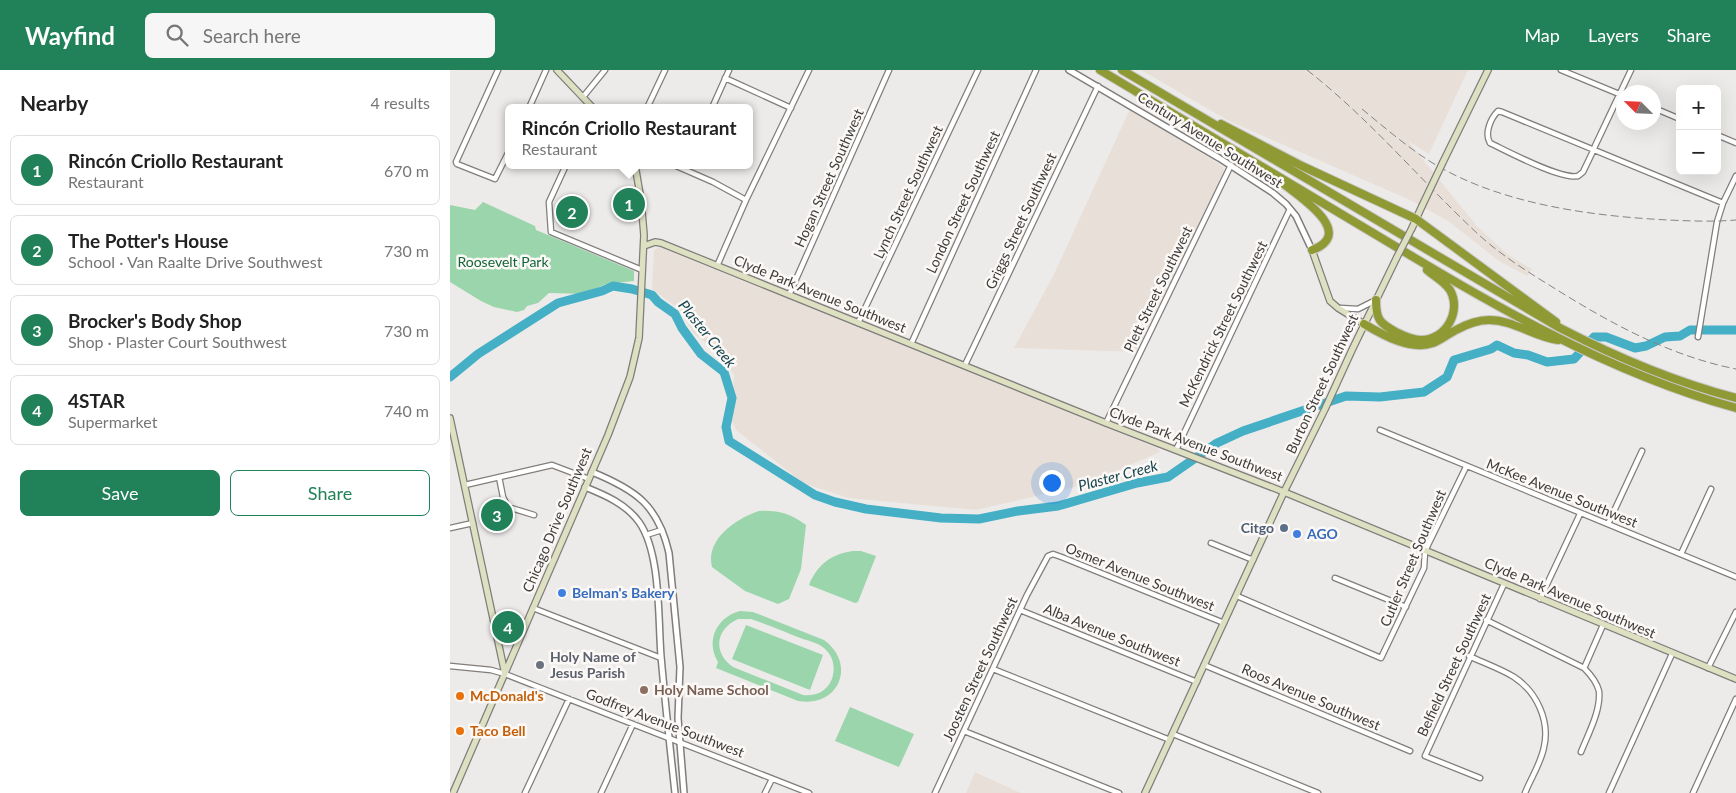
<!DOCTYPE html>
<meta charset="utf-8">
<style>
:root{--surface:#fff;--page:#f6f6f6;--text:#222;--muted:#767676;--line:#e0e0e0;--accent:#218159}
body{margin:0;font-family:Lato,sans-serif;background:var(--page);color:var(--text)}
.controls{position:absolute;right:15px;top:15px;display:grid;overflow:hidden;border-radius:8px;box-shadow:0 5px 20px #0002}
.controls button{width:45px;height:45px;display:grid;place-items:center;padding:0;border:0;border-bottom:1px solid var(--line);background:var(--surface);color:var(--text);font:25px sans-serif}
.compass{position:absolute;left:1166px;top:15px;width:45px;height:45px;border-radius:50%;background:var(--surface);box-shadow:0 5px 20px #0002;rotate:294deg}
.you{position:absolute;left:601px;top:412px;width:18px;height:18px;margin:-12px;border:4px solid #fff;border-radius:50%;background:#1a73e8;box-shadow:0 0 0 8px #1a73e833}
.badge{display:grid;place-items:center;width:32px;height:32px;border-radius:50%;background:var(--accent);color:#fff;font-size:16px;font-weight:700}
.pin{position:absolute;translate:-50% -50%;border:2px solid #fff;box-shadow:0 1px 5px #0006}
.popup{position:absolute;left:55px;top:34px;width:248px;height:65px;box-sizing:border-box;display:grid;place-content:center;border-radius:8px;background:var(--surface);filter:drop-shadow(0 1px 4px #0005);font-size:16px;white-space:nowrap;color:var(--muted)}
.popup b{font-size:19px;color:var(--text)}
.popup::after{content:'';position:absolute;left:50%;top:100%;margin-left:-10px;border:10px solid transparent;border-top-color:var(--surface)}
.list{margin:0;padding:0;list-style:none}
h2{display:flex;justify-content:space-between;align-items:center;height:65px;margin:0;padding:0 20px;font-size:21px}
h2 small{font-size:16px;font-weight:400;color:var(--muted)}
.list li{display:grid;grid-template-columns:32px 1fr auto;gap:15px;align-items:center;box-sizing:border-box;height:70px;margin:0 10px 10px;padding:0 10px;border:1px solid var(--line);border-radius:8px}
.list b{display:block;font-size:19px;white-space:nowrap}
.list p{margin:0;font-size:16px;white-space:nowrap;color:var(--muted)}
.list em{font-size:16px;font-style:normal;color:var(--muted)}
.actions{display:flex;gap:10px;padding:15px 20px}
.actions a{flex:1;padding:11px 0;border:1px solid var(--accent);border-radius:8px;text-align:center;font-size:18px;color:var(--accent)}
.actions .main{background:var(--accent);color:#fff}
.icon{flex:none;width:28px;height:28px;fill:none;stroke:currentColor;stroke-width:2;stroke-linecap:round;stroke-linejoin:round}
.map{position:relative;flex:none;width:1286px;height:723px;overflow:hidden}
header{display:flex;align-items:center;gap:30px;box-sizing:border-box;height:70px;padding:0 25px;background:var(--accent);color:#fff}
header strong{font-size:24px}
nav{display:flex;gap:28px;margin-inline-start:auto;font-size:18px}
.search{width:350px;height:45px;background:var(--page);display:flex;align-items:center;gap:12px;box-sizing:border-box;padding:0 18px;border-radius:8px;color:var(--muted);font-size:19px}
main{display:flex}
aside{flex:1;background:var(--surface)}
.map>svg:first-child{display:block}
.built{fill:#e8e0d8}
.green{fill:#9ad5ac;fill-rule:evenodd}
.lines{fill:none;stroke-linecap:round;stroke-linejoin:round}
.river{stroke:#44afc5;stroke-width:9}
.minor-casing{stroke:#807d7b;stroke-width:7}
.tertiary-casing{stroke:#807d7b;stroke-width:8}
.secondary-casing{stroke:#807d7b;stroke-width:8}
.motorway-casing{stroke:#c9c8c8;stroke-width:10}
.minor{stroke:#fff;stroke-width:4.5}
.tertiary{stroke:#fff;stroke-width:5}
.secondary{stroke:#dde1c2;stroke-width:5.5}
.motorway{stroke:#8f9a35;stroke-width:8}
.rail{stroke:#858483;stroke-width:1;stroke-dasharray:8 4;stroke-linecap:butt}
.secondary-bridge-casing{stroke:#807d7b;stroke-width:8;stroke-linecap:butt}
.secondary-bridge{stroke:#dde1c2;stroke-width:5.5}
.service-dot{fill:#5c6f8a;stroke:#fbf8f6;stroke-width:2}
.shop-dot{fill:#3f7fe0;stroke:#fbf8f6;stroke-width:2}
.worship-dot{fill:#6b7280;stroke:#fbf8f6;stroke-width:2}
.education-dot{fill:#8d6e63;stroke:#fbf8f6;stroke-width:2}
.food-dot{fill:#e8710a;stroke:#fbf8f6;stroke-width:2}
.labels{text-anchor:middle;stroke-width:5;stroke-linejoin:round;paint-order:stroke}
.street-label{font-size:14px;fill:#3d3c3b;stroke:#fbf8f6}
.park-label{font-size:14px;fill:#136639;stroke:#fbf8f6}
.service-label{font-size:14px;font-weight:bold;fill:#4e5e75;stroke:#fbf8f6;text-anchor:end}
.shop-label{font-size:14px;font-weight:bold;fill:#366cbe;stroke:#fbf8f6;text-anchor:start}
.worship-label{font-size:14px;font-weight:bold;fill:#5b616d;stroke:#fbf8f6;text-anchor:start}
.education-label{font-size:14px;font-weight:bold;fill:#785e54;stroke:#fbf8f6;text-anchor:start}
.food-label{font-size:14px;font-weight:bold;fill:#c56008;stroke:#fbf8f6;text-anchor:start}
.water-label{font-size:15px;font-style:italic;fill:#174650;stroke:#fbf8f6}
</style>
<header>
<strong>Wayfind</strong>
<div class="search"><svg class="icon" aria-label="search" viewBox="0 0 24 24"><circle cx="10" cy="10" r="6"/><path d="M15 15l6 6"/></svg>Search here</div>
<nav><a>Map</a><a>Layers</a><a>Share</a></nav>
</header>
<main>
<aside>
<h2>Nearby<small>4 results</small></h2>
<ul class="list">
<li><span class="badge">1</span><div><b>Rincón Criollo Restaurant</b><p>Restaurant</p></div><em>670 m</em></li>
<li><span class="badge">2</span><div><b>The Potter's House</b><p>School · Van Raalte Drive Southwest</p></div><em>730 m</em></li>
<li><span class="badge">3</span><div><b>Brocker's Body Shop</b><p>Shop · Plaster Court Southwest</p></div><em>730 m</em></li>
<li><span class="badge">4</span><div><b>4STAR</b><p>Supermarket</p></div><em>740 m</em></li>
</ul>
<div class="actions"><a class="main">Save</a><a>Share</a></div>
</aside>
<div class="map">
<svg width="1286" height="723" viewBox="0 0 1286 723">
<rect width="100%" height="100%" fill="#edebe9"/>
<path class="built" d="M691,0H1018L979,84L958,71L1027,156L1057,184L1082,199L1077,206L1049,191L998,151L960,130L779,51Z
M680,39L769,94L773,97L774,102L686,282L564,278L604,204Z
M209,177L707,378L710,382L637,414L526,440L398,428L353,413L286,360L282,351L284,305L270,284L243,263L230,240L202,219L204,180Z
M525,702L571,723H516Z"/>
<path class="green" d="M33,132L85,156L86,160L184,201V211L156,214L134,224L99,223L88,233L77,236L74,240L67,242L44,237L31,231L0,212V135L25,140Z
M309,441C328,440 341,444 356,455L351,499L339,529L328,534L295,521L262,497C255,469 287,448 309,441Z
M403,481H411L426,486L408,532L405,533L359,515C367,495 381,484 403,481Z
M290,541L303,542L374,570C407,594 389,638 348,631L266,598L268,592C255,571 267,547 290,541ZM288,549H301C318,555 335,562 353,569C360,571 368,573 374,578C385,587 386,602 380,613C374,623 364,626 353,625L283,597C262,582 266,559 288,549Z
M296,555L373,585L360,620L282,589Z
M400,637L464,664L449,697L385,671Z"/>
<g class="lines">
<path class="river" d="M0,307L28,284L108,233L152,221L163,216L182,219L202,225L208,232L225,244L232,258L251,284L274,302L282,328L276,357L279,371L365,425L385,432L416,439L491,448L529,449L568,441L608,436L687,413L718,407L767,373L793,361L896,326L930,327L974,322L997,307L1004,290L1041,279L1047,275L1064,283L1078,285L1097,292L1124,289L1144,267H1156L1185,278L1196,276L1215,267L1230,266L1240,260H1286"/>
<defs>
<path id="minor" d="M48,0L6,92L7,94L45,109L59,81
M1111,0L1174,26
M1181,0L1145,76L1144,79L1133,102L1128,106C1111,110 1057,81 1040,73C1034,63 1041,48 1048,41L1052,42L1273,133
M275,8L341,38
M133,27L155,0
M79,38L96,0
M197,38L215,0
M262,38L279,0
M1204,38L1230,49
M1267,65L1286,73
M116,95L99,132L101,162L192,200
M224,95L263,112L296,130
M267,196L296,130L359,0
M339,225L439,0
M890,238L908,239L926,230
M408,253L528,0
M1248,267L1267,152L1273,133L1286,106
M461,274L586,0
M515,295L648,16
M656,353L781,95
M930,360L1286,507
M726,380L840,139
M49,407L53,427L58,437L84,445
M15,415L102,395L139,409
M1158,454L1192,381
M0,458L23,453
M196,465L212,460
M761,473L803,490
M1231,484L1261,419
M885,508L956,537
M787,526L931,588L974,498L975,481L1016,397
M1090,529L1130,444
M83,538L211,588
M570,540L747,612
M1036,550L1134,598
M1019,586C1034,593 1051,599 1064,607C1087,622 1100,651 1094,677C1091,693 1081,708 1075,723
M754,595L960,681
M0,596L41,600L55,604L359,723
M1258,598L1286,542
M543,599L720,670
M514,661L669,723
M723,664L868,723
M1131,682C1138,664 1151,641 1149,621C1147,613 1140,604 1134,598L1135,596L1153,555
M1030,708L975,686L1054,514
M75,723L119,629
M151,723L183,654
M315,723L322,709
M485,723L577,525L598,486L603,484L614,488L774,553
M1159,723L1222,584
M1243,723L1286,629"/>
<path id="tertiary" d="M619,0L769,88L823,123L836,134L846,146L862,180
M142,402C186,420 208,435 219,483L230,597L228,648L234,723
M135,417C155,425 176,434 189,452C211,483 208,548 211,586C215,632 220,677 225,723"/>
<path id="secondary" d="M107,0L143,38
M993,92L1038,0
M962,158L972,136
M194,176L205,172L211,173L656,353L834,422L1286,609
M862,180L880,231L888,238L914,254
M0,348L55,604
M3,723L158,365L180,307L189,268L194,165L191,130L185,95
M695,723L834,422L875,339L902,280L947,187"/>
<path id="motorway" d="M650,0C741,54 832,108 923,163C1038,232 1155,302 1286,338
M672,0L1110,258C1166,287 1225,312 1286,328
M771,54L852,96L966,149L1106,252
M831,112C847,125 908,163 862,180
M926,230C926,249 929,253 946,262C954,266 962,270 971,270C996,270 1012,241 1000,220C994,211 985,207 977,200
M914,254C933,265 960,281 983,273C991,270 998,264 1006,260C1017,254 1027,250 1039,250C1064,250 1084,267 1108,270"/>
</defs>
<use href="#minor" class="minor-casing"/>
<use href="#tertiary" class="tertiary-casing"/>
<use href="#secondary" class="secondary-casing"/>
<use href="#motorway" class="motorway-casing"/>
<use href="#minor" class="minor"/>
<use href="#tertiary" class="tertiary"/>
<use href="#secondary" class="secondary"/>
<use href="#motorway" class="motorway"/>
<path class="rail" d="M857,0C920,49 971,111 1029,165C1052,186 1078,202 1104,218C1160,253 1220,286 1286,299
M912,39C934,57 957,77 981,92C1049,134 1140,146 1218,150C1241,151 1263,152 1286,150"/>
<defs>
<path id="secondary-bridge" d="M972,136L993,92
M947,187L962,158"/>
</defs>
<use href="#secondary-bridge" class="secondary-bridge-casing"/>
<use href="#secondary-bridge" class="secondary-bridge"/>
</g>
<circle class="service-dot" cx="834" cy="458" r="5"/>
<g class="shop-dot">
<circle cx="847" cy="464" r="5"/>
<circle cx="112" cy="523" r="5"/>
</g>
<circle class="worship-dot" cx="90" cy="595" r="5"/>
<circle class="education-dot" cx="194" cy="620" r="5"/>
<g class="food-dot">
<circle cx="10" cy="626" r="5"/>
<circle cx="10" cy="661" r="5"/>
</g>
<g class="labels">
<g class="street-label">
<text transform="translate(760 70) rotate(32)" y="5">Century Avenue Southwest</text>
<text transform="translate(379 108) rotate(-66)" y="5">Hogan Street Southwest</text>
<text transform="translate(458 122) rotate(-65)" y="5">Lynch Street Southwest</text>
<text transform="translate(513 132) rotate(-65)" y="5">London Street Southwest</text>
<text transform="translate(571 151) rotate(-65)" y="5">Griggs Street Southwest</text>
<text transform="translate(708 219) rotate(-64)" y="5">Plett Street Southwest</text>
<text transform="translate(370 224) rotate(22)" y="5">Clyde Park Avenue Southwest</text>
<text transform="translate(773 254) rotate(-64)" y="5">McKendrick Street Southwest</text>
<text transform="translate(872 314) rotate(-65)" y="5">Burton Street Southwest</text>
<text transform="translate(746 374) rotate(21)" y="5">Clyde Park Avenue Southwest</text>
<text transform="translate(1112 423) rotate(22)" y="5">McKee Avenue Southwest</text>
<text transform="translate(107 450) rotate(-67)" y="5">Chicago Drive Southwest</text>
<text transform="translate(963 488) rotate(-67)" y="5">Cutler Street Southwest</text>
<text transform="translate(690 507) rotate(22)" y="5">Osmer Avenue Southwest</text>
<text transform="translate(1120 528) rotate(23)" y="5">Clyde Park Avenue Southwest</text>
<text transform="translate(662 565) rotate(22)" y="5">Alba Avenue Southwest</text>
<text transform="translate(1004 595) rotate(-65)" y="5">Belfield Street Southwest</text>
<text transform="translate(530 599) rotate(-65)" y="5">Joosten Street Southwest</text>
<text transform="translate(861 627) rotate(23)" y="5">Roos Avenue Southwest</text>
<text transform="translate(215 653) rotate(21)" y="5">Godfrey Avenue Southwest</text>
</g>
<g class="park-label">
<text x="53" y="197">Roosevelt Park</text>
</g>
<g class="service-label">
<text x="824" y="463">Citgo</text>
</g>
<g class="shop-label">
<text x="857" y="469">AGO</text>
<text x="122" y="528">Belman's Bakery</text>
</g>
<g class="worship-label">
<text x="100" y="592">Holy Name of<tspan x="100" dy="16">Jesus Parish</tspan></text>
</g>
<g class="education-label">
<text x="204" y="625">Holy Name School</text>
</g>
<g class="food-label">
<text x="20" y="631">McDonald's</text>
<text x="20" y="666">Taco Bell</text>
</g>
<g class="water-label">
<text transform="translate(257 264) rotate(51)" y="5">Plaster Creek</text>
<text transform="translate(668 406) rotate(-15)" y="5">Plaster Creek</text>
</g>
</g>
</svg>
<div class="controls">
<button>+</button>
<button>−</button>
</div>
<svg class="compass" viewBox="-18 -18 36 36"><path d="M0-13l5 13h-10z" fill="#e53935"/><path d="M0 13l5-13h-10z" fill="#767676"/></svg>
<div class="you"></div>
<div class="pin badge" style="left:179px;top:134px">1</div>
<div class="popup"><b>Rincón Criollo Restaurant</b>Restaurant</div>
<div class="pin badge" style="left:122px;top:142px">2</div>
<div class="pin badge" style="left:47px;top:445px">3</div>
<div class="pin badge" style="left:58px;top:557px">4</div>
</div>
</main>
